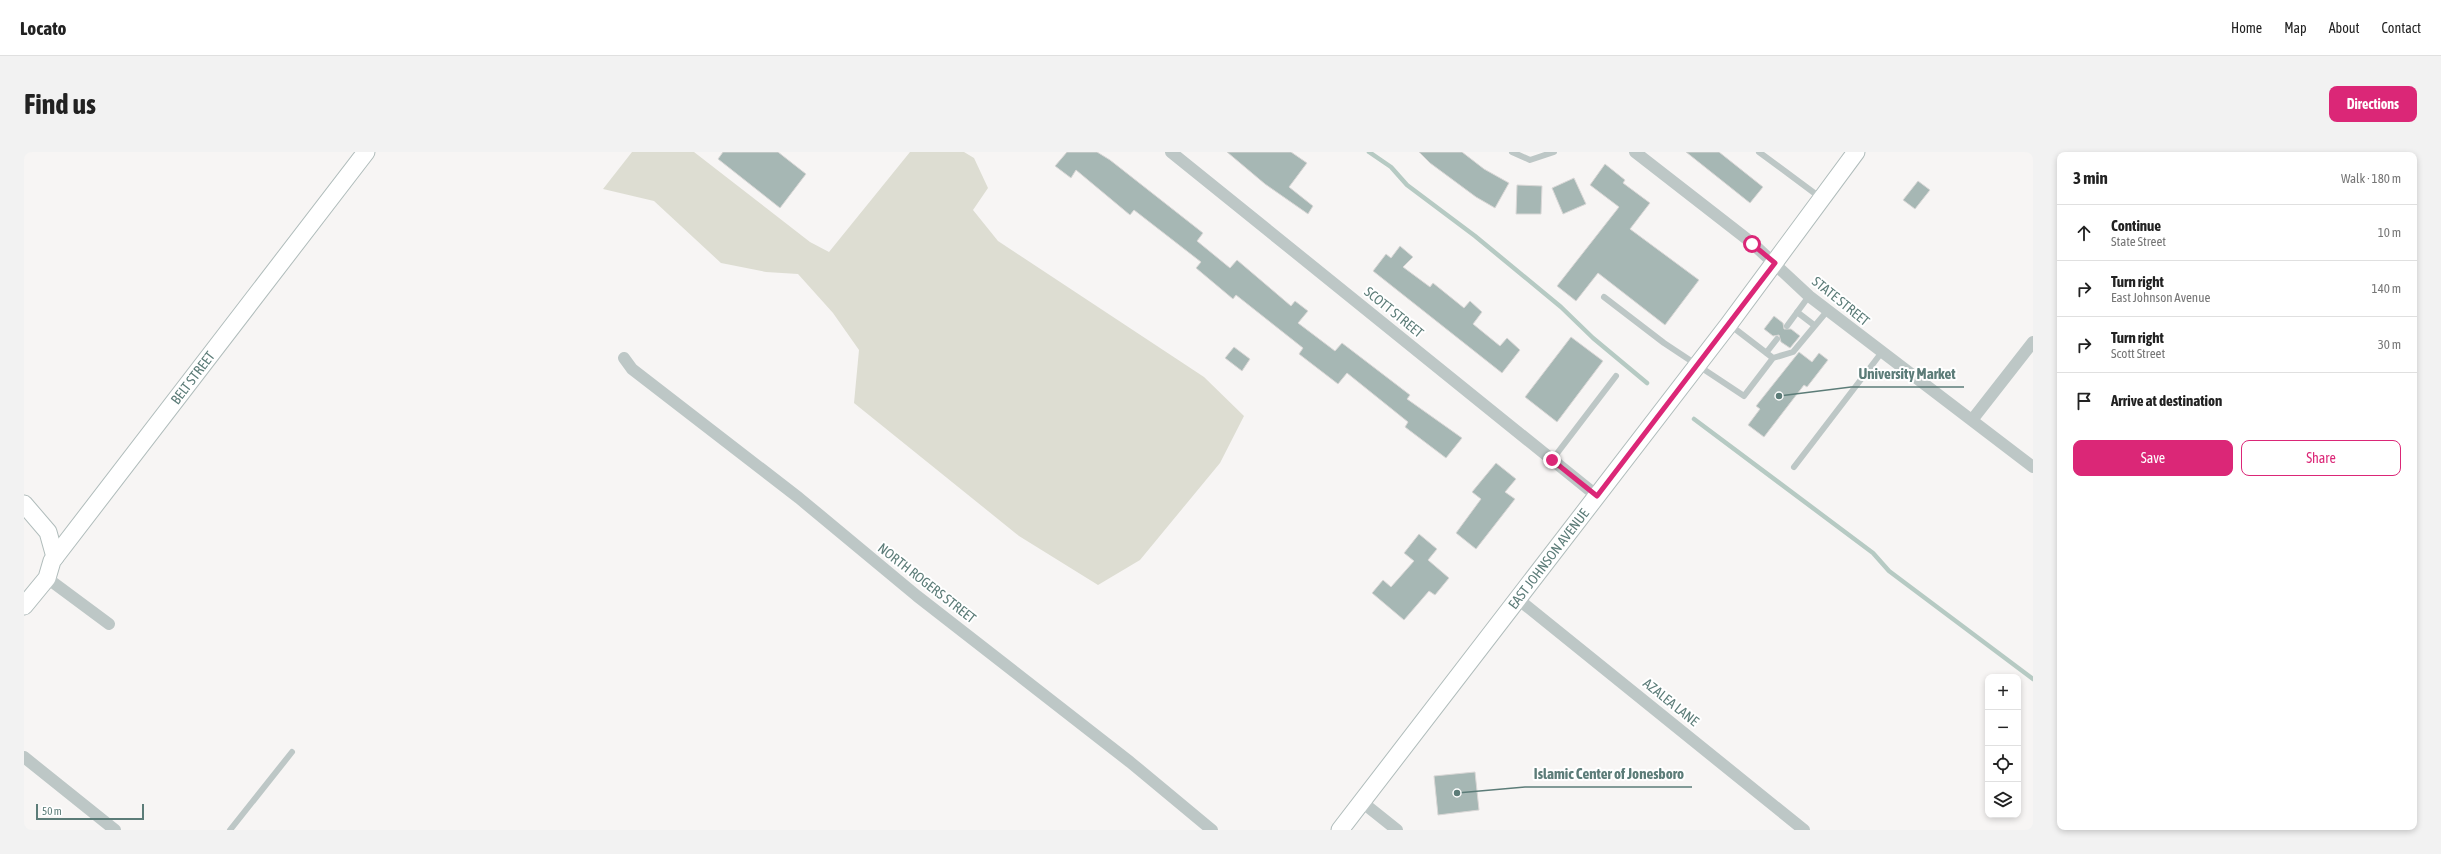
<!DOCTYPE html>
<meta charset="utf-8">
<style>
:root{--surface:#fff;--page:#f2f2f2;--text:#222;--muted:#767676;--line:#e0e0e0;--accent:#db2777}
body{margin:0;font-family:"Asap Condensed",sans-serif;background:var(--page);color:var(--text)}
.controls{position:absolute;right:12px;bottom:12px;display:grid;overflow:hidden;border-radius:8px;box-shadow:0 2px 6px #0003}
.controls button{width:36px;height:36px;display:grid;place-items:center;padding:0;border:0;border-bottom:1px solid var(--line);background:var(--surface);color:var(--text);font:20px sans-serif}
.scale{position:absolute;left:12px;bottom:10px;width:108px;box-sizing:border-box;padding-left:4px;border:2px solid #5c7c78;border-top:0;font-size:11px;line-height:14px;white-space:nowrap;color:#5c7c78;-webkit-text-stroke:3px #fff;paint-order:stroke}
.stop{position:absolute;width:12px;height:12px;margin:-9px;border:3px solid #db2777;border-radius:50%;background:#fff}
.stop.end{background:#db2777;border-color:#fff;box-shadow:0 1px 4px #0008}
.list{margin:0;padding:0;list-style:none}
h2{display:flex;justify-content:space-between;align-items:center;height:52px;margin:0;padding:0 16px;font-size:17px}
h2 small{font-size:13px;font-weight:400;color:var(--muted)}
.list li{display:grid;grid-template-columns:26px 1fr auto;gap:12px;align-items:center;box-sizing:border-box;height:56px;padding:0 16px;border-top:1px solid var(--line)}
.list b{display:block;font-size:15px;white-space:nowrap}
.list p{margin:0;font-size:13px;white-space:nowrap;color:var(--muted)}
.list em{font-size:13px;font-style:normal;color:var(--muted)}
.actions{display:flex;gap:8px;padding:12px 16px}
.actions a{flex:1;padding:9px 0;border:1px solid var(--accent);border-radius:8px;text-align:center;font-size:14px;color:var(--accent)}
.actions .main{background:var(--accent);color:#fff}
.icon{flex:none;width:22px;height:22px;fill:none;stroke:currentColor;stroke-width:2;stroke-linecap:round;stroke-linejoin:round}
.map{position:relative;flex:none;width:2009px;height:678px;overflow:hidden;border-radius:8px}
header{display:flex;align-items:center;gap:24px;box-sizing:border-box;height:56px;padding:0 20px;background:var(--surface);border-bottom:1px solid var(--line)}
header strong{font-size:19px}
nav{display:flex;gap:22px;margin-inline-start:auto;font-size:14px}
.intro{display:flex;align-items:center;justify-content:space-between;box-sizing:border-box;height:96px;padding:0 24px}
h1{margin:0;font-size:28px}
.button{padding:10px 18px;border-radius:8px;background:var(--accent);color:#fff;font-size:14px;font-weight:700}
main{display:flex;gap:24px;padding:0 24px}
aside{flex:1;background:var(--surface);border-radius:8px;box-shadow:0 2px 6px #0003}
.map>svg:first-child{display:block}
.green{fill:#ddddd2}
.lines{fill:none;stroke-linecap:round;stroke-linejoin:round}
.stream{stroke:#b6cac3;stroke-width:4.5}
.building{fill:#a6b7b4;stroke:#d9d7d6}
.secondary-casing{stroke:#b0bcbb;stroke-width:19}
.lane{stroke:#bdc7c6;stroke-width:6}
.street{stroke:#bdc7c6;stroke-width:12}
.secondary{stroke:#fff;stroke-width:17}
.route{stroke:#db2777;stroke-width:5}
.labels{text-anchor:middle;stroke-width:4;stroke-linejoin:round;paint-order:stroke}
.street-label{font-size:14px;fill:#5c7c78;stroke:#fff}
.leader{fill:none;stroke:#5c7c78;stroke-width:1.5}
.callout-dot{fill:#5c7c78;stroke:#fff;stroke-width:1.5}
.callout-label{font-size:15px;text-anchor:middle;font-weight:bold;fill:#5c7c78;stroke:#fff;stroke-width:4;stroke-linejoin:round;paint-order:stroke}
</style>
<header>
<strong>Locato</strong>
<nav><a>Home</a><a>Map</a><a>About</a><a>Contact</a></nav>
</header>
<div class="intro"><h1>Find us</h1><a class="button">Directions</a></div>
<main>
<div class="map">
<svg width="2009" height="678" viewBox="0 0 2009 678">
<rect width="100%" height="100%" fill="#f7f5f4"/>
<path class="green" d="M608,0H670L786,90L805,100L886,0H940L950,6L964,36L949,58L974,89L1180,225L1220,264L1196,311L1116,408L1074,433L995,384L830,251L835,198L809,161L774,122L742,120L697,111L630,49L579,37Z"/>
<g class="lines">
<path class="stream" d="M1345,0L1367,15L1383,33L1451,84L1537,155L1569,186L1623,231
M1670,267L1849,401L1865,419L2009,527"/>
</g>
<path class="building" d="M699,0H754L782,22L756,56L694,7Z
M1043,0H1073L1086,8L1179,81L1173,89L1206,116L1213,108L1267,154L1271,149L1284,159L1274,171L1311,199L1318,191L1386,243L1383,247L1438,286L1422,306L1381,275L1384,270L1323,221L1314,232L1275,202L1279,196L1212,143L1209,147L1172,116L1177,110L1110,58L1106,63L1052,18L1047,26L1031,14Z
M1203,0H1267L1283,11L1265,35L1289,54L1284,62L1241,32Z
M1395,0H1438L1460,17L1485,31L1471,56L1452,45L1406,11Z
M1662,0H1695L1739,35L1726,51Z
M1581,12L1601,28L1599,31L1626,51L1606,77L1675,128L1641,173L1574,121L1552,149L1533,134L1595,55L1566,33Z
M1550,26L1562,52L1539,62L1528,36Z
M1894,29L1906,38L1891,57L1879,48Z
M1493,33L1518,34L1517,62H1492Z
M1376,94L1389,105L1379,115L1406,135L1409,131L1440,156L1446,149L1458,160L1449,172L1476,194L1483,186L1496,198L1478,221L1349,119L1362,102L1367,106Z
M1750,164L1759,171L1760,177H1767L1776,184L1766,196L1757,190L1755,183L1749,184L1740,177Z
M1547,185L1579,209L1533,270L1501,245Z
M1210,195L1226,207L1218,219L1201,206Z
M1775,200L1788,210L1795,201L1804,208L1783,235L1780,233L1740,285L1724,273L1736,257L1732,254Z
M1472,311L1492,327L1481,340L1491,347L1452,397L1432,381L1457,347L1448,340Z
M1395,382L1413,397L1404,408L1425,426L1411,443L1405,439L1380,468L1348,441L1359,428L1367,435L1390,409L1380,401Z
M1451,620L1455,658L1414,663L1410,624Z"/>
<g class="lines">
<defs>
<g id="secondary">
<path d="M0,352L24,380L31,405"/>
<path id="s1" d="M0,454L23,426L28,409L342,0"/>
<path id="s2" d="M1316,678L1705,172L1832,0"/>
</g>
</defs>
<use href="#secondary" class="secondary-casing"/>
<path class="lane" d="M1488,0L1506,8L1530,0
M1735,0L1797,46
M1580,145L1640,191L1720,244L1749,206L1706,173
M1773,160L1790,173
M1763,174L1785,144
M1742,201L1753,187
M1749,206L1769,200L1804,158
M1528,308L1592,224
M1770,315L1858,200
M206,678L268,600"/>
<path class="street" d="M1147,0L1573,344
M1611,0L1728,91L1785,144L2009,315
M600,206L608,217L775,346L893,444L1106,610L1188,678
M1948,268L2009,190
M23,426L85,472
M1494,447L1780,678
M0,605L91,678
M1338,650L1373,678"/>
<use href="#secondary" class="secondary"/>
</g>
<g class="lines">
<path class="route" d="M1528,308L1573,344L1751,111L1728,92"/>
</g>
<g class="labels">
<g class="street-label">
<text transform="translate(1817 149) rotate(39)" y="5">STATE STREET</text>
<text transform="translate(1370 160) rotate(39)" y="5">SCOTT STREET</text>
<text dy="5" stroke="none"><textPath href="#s1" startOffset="285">BELT STREET</textPath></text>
<text dy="5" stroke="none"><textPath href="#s2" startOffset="342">EAST JOHNSON AVENUE</textPath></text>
<text transform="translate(903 431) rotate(38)" y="5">NORTH ROGERS STREET</text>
<text transform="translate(1647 550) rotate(39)" y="5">AZALEA LANE</text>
</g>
</g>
<path class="leader" d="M1755 244L1827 235H1940M1433 641L1501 635H1668"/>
<g class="callout-dot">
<circle cx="1755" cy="244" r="4"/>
<circle cx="1433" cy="641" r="4"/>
</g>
<g class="callout-label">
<text x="1883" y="227">University Market</text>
<text x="1585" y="627">Islamic Center of Jonesboro</text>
</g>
</svg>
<div class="controls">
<button>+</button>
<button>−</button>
<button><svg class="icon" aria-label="locate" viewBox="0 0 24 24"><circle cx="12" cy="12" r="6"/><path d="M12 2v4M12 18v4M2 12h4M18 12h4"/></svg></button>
<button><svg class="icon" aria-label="layers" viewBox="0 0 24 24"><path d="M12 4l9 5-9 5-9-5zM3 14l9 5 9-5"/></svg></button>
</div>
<div class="scale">50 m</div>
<div class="stop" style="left:1728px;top:92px"></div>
<div class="stop end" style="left:1528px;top:308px"></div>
</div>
<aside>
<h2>3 min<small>Walk · 180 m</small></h2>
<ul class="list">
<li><svg class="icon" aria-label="ahead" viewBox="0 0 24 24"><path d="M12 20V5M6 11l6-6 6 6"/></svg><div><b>Continue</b><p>State Street</p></div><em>10 m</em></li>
<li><svg class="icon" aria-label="right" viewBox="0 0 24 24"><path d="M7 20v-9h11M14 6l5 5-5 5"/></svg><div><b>Turn right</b><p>East Johnson Avenue</p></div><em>140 m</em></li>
<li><svg class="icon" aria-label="right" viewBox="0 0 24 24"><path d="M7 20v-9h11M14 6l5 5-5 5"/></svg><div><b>Turn right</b><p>Scott Street</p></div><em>30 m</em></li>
<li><svg class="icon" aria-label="arrive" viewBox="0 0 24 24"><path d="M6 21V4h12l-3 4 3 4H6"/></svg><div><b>Arrive at destination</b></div></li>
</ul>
<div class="actions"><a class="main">Save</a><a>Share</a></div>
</aside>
</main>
